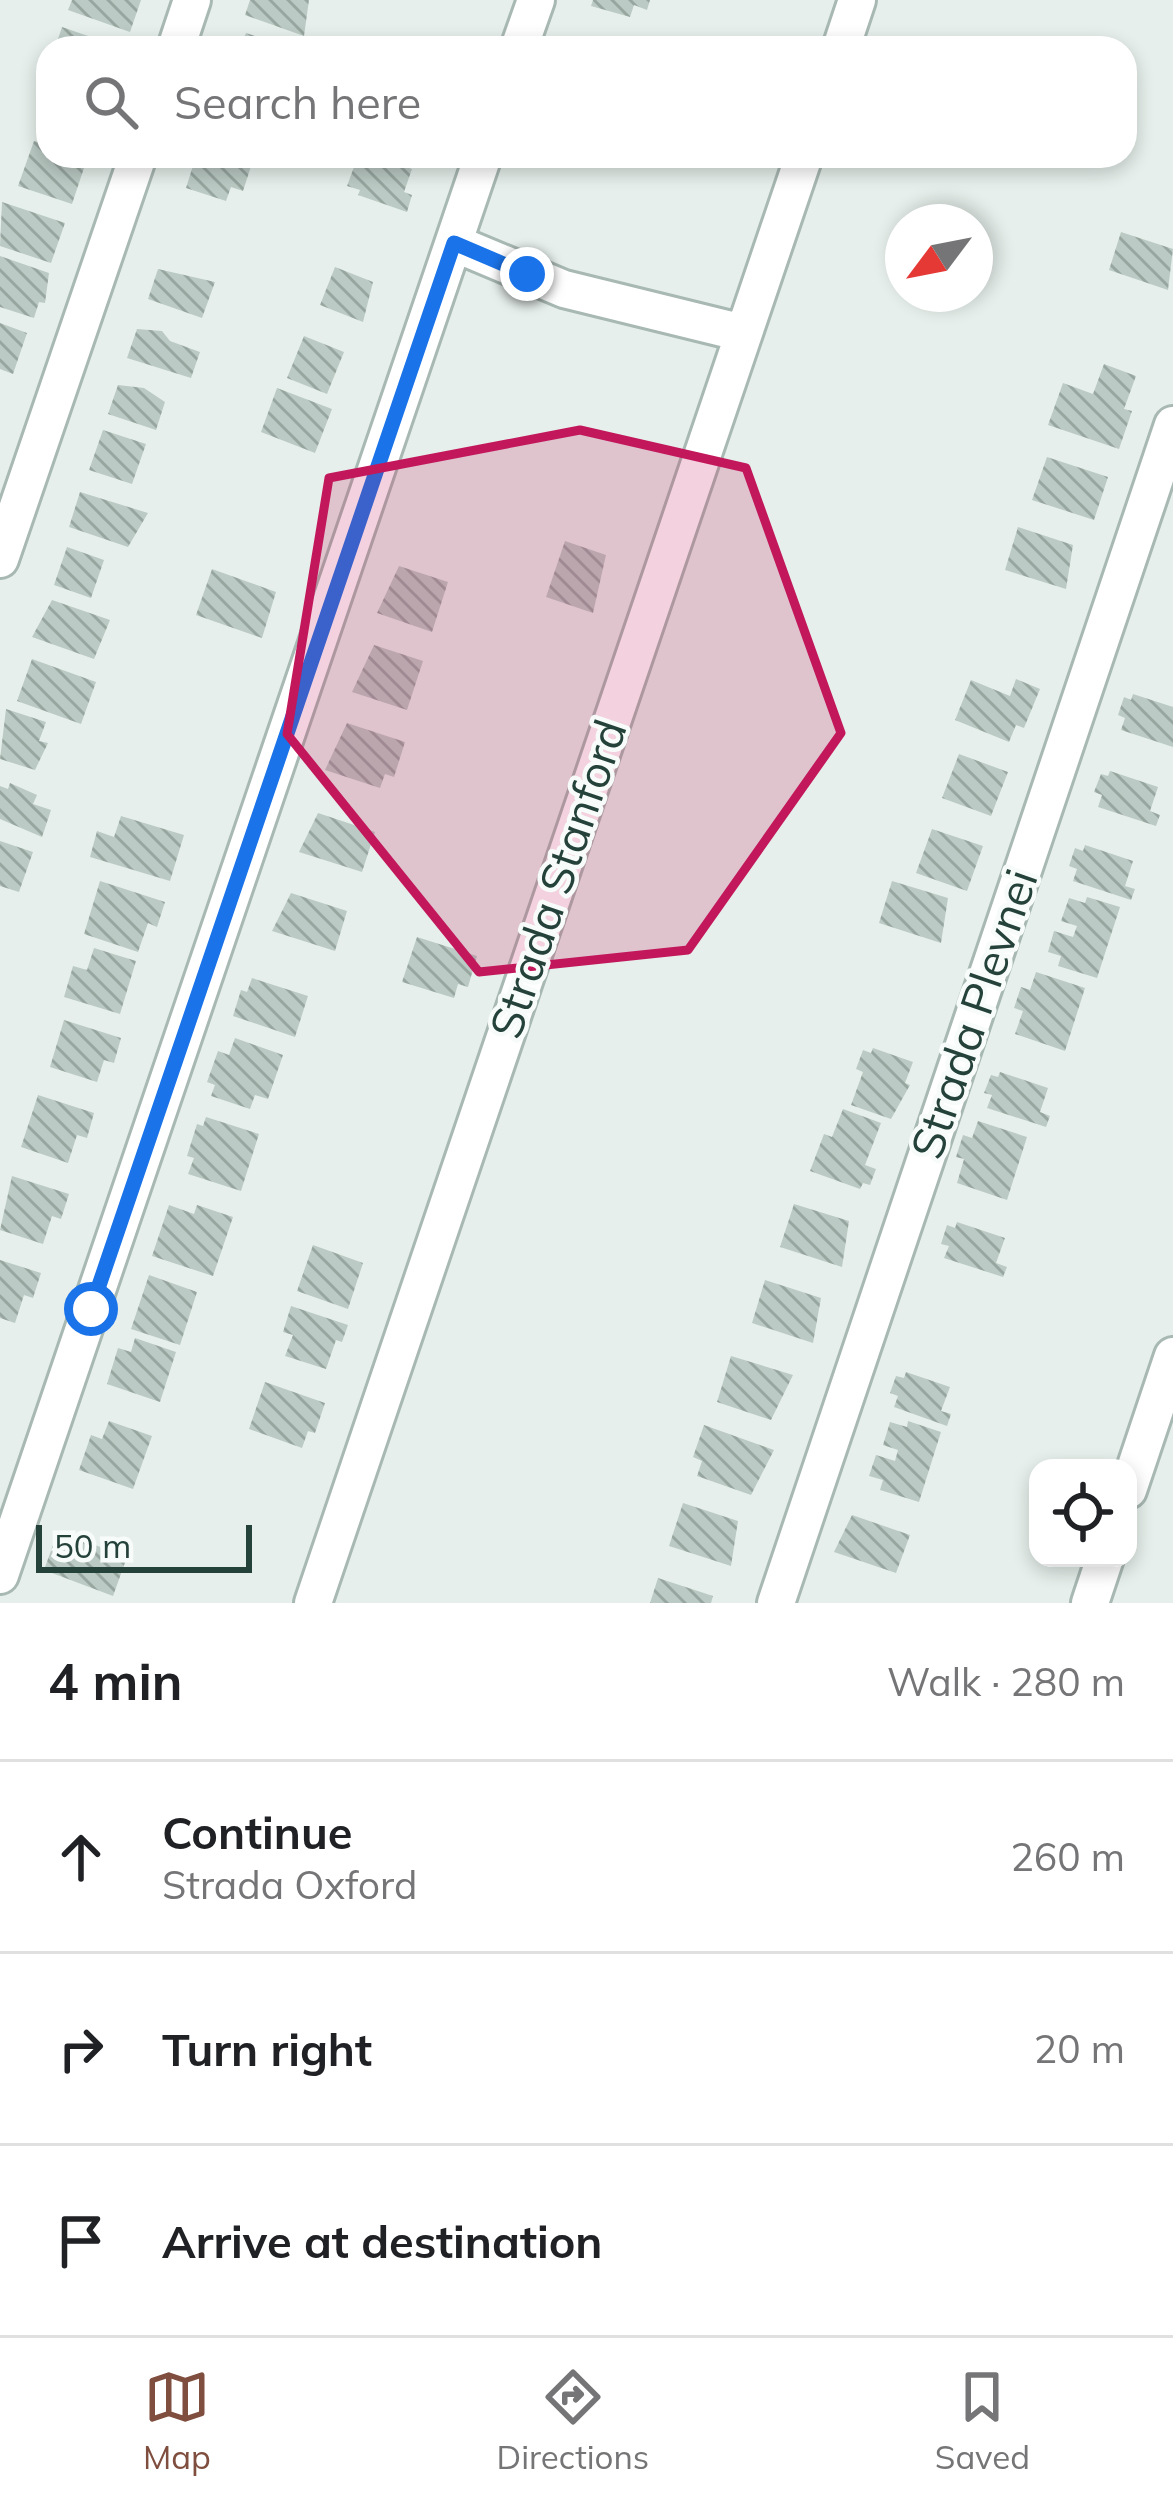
<!DOCTYPE html>
<meta charset="utf-8">
<style>
:root{--surface:#fff;--page:#f6f6f6;--text:#202124;--muted:#757577;--line:#e0e0e0;--accent:#7f4e3f}
body{margin:0;font-family:Mulish,sans-serif;background:var(--page);color:var(--text)}
.controls{position:absolute;right:36px;bottom:36px;display:grid;overflow:hidden;border-radius:24px;box-shadow:0 6px 18px #0003}
.controls button{width:108px;height:108px;display:grid;place-items:center;padding:0;border:0;border-bottom:3px solid var(--line);background:var(--surface);color:var(--text);font:60px sans-serif}
.compass{position:absolute;left:885px;top:204px;width:108px;height:108px;border-radius:50%;background:var(--surface);box-shadow:0 6px 18px #0003;rotate:238deg}
.scale{position:absolute;left:36px;bottom:30px;width:216px;box-sizing:border-box;padding-left:12px;border:6px solid #24423a;border-top:0;font-size:33px;line-height:42px;white-space:nowrap;color:#24423a;-webkit-text-stroke:9px #f7fbf9;paint-order:stroke}
.stop{position:absolute;width:36px;height:36px;margin:-27px;border:9px solid #1a73e8;border-radius:50%;background:#fff}
.stop.end{background:#1a73e8;border-color:#fff;box-shadow:0 3px 12px #0008}
.list{margin:0;padding:0;list-style:none}
h2{display:flex;justify-content:space-between;align-items:center;height:156px;margin:0;padding:0 48px;font-size:51px}
h2 small{font-size:39px;font-weight:400;color:var(--muted)}
.list li{display:grid;grid-template-columns:78px 1fr auto;gap:36px;align-items:center;box-sizing:border-box;height:192px;padding:0 48px;border-top:3px solid var(--line)}
.list b{display:block;font-size:45px;white-space:nowrap}
.list p{margin:0;font-size:39px;white-space:nowrap;color:var(--muted)}
.list em{font-size:39px;font-style:normal;color:var(--muted)}
.icon{flex:none;width:66px;height:66px;fill:none;stroke:currentColor;stroke-width:2;stroke-linecap:round;stroke-linejoin:round}
.map{position:relative;flex:none;width:1173px;height:1603px;overflow:hidden}
.search{position:absolute;background:var(--surface);box-shadow:0 6px 18px #0003;left:36px;right:36px;top:36px;height:132px;display:flex;align-items:center;gap:30px;box-sizing:border-box;padding:0 42px;border-radius:36px;color:var(--muted);font-size:45px}
.sheet{height:732px;background:var(--surface)}
nav{display:flex;justify-content:space-around;align-items:center;box-sizing:border-box;height:168px;border-top:3px solid var(--line);background:var(--surface);font-size:33px;color:var(--muted)}
nav a{display:grid;justify-items:center;gap:6px}
nav .on{color:var(--accent)}
.map>svg:first-child{display:block}
.building{fill:url(#building-back-hatch)}
.lines{fill:none;stroke-linecap:round;stroke-linejoin:round}
.minor-casing{stroke:#a8b8b2;stroke-width:42}
.minor{stroke:#fff;stroke-width:36}
.route{stroke:#1a73e8;stroke-width:15}
.marked{fill:#c2185b;fill-opacity:0.2;stroke:#c2185b;stroke-width:9;stroke-linejoin:round}
.labels{text-anchor:middle;stroke-width:9;stroke-linejoin:round;paint-order:stroke}
.street-label{font-size:45px;fill:#24423a;stroke:#f7fbf9}
</style>
<div class="map">
<svg width="1173" height="1603" viewBox="0 0 1173 1603">
<defs>
<pattern id="building-back-hatch" width="6" height="6" patternUnits="userSpaceOnUse" patternTransform="scale(3)"><rect width="6" height="6" fill="#bbcac4"/><path d="M-1 5l2 2M0 0l6 6M5-1l2 2" fill="none" stroke="#98a6a0"/></pattern>
</defs>
<rect width="100%" height="100%" fill="#e6efeb"/>
<path class="building" d="M72,0H141L130,32L68,10Z
M250,0H309L304,36L245,15Z
M593,0H650L647,10L634,5L630,17L591,6Z
M62,27L120,47V48H55Z
M246,33L288,47L287,48H240Z
M34,141L48,145V156L87,159L72,204L18,186Z
M196,156L254,157L243,191L231,187L226,201L186,188Z
M358,156H376L412,169L404,192L412,195L407,212L358,195L360,190L347,186Z
M2,202L65,223L51,263L0,246Z
M1121,232L1173,249L1168,290L1109,270Z
M0,256L49,273L45,303L39,302L34,318L0,307Z
M335,267L373,282L363,322L320,305Z
M158,269L215,282L202,318L148,299Z
M0,323L27,333L13,374L0,369Z
M137,329L162,331L170,341L200,352L191,378L127,358Z
M304,336L344,352L327,394L287,378Z
M1104,364L1136,376L1124,409L1132,411L1119,449L1048,425L1063,383L1093,394Z
M118,385L144,388L165,402L156,430L108,414Z
M277,388L332,409L315,453L261,432Z
M103,430L146,444L132,484L89,470Z
M1047,457L1108,477L1094,520L1032,500Z
M80,492L148,513L128,547L69,527Z
M1018,527L1073,545L1066,589L1005,570Z
M565,541L606,555L593,613L546,597Z
M67,547L104,560L91,598L54,585Z
M399,566L448,582L432,632L377,613Z
M212,569L276,592L262,638L196,615Z
M52,600L110,620L94,659L32,637Z
M374,645L423,661L407,710L352,692Z
M32,659L96,682L81,724L17,701Z
M1016,679L1040,689L1024,728L1016,725L1009,742L955,720L971,680L1010,696Z
M1133,694L1173,707V747L1121,730L1125,718L1118,715L1124,697L1131,700Z
M6,709L46,722L39,741L48,743L35,770L0,759Z
M347,723L405,742L394,777L385,774L380,788L325,770Z
M959,754L1008,772L991,816L942,798Z
M1110,771L1158,787L1150,811L1160,815L1156,826L1098,807L1102,795L1094,792L1101,774L1108,776Z
M10,783L37,795L33,804L51,810L42,837L0,819V786L8,789Z
M318,813L375,832L362,872L299,852Z
M121,816L184,835L170,881L90,857L97,831L114,837Z
M932,829L983,846L967,891L916,873Z
M0,841L33,852L19,892L0,886Z
M1085,845L1133,861L1125,886L1135,889L1131,900L1073,881L1077,869L1069,866L1075,848L1083,851Z
M100,881L165,902L157,927L148,923L138,952L84,934Z
M892,881L948,898L941,943L879,923Z
M291,893L347,911L335,951L272,931Z
M1087,897L1120,907L1097,978L1058,966L1061,956L1048,952L1054,931L1073,937L1077,926L1061,921L1069,898L1085,903Z
M417,937L477,956L468,987L458,984L454,998L402,982Z
M94,948L136,961L120,1014L64,997L73,966L87,970Z
M1036,972L1085,988L1065,1051L1015,1034L1023,1011L1014,1008L1021,987L1030,990Z
M252,978L308,996L295,1037L233,1016L241,990L247,992Z
M64,1020L121,1038L114,1063L104,1060L97,1082L50,1067Z
M235,1038L283,1055L268,1099L255,1095L250,1109L211,1096L215,1085L207,1082L218,1051L229,1055Z
M873,1048L913,1062L905,1083L910,1085L891,1119L851,1105L863,1072L856,1069L863,1050L871,1053Z
M1000,1072L1048,1088L1040,1112L1050,1116L1046,1127L987,1108L992,1095L984,1093L991,1075L998,1077Z
M38,1095L94,1113L87,1138L77,1135L68,1163L21,1147Z
M843,1109L881,1123L865,1165L876,1169L870,1185L863,1183L860,1189L810,1171L824,1134L832,1137Z
M206,1117L259,1134L241,1191L188,1174L194,1158L187,1156L197,1124L203,1126Z
M978,1121L1027,1137L1007,1200L957,1183L964,1159L956,1157L963,1135L972,1138Z
M12,1176L69,1194L61,1219L52,1216L43,1244L0,1230Z
M794,1204L849,1221L842,1267L780,1247Z
M169,1205L194,1214L197,1205L233,1217L213,1276L152,1256Z
M957,1222L1005,1238L996,1263L1007,1267L1003,1277L944,1258L949,1246L941,1244L947,1225L955,1228Z
M313,1245L363,1263L348,1309L297,1291Z
M0,1260L41,1273L33,1298L24,1295L15,1323L0,1318Z
M149,1275L197,1292L180,1345L131,1329Z
M765,1280L821,1298L813,1343L752,1323Z
M291,1306L348,1325L342,1342L336,1340L326,1369L285,1356L293,1335L283,1332Z
M135,1338L176,1352L160,1402L107,1384L118,1348L131,1352Z
M731,1356L793,1375L771,1420L717,1402Z
M906,1372L950,1387L941,1411L951,1414L947,1426L894,1407L898,1396L890,1393L896,1376L904,1378Z
M265,1382L325,1403L315,1433L308,1431L302,1448L249,1429Z
M109,1421L152,1436L133,1489L79,1470L91,1435L102,1439Z
M908,1421L941,1432L919,1502L880,1490L883,1480L869,1476L876,1455L895,1461L898,1450L883,1445L890,1422L907,1427Z
M704,1425L774,1450L751,1495L697,1476L702,1461L693,1457Z
M683,1503L738,1521L731,1566L669,1546Z
M852,1515L910,1535L896,1573L834,1552Z
M58,1531L127,1557L113,1596L44,1570Z
M658,1578L713,1596L711,1603H650Z"/>
<g class="lines">
<defs>
<path id="minor" d="M176,48L192,0
M519,48L536,0
M841,48L857,0
M454,243L564,289L743,333
M0,559L138,156
M1128,1490L1173,1356
M0,1575L483,156
M313,1603L804,156
M776,1603L1173,425
M1090,1603L1105,1558"/>
</defs>
<use href="#minor" class="minor-casing"/>
<use href="#minor" class="minor"/>
</g>
<g class="lines">
<path class="route" d="M91,1309L454,243L527,274"/>
</g>
<path class="marked" d="M580,430L746,468L841,733L688,950L479,972L287,734L329,478Z"/>
<g class="labels">
<g class="street-label">
<text transform="translate(558 879) rotate(-71)" y="16">Strada Stanford</text>
<text transform="translate(974 1014) rotate(-71)" y="16">Strada Plevnei</text>
</g>
</g>
</svg>
<div class="controls">
<button><svg class="icon" aria-label="locate" viewBox="0 0 24 24"><circle cx="12" cy="12" r="6"/><path d="M12 2v4M12 18v4M2 12h4M18 12h4"/></svg></button>
</div>
<svg class="compass" viewBox="-18 -18 36 36"><path d="M0-13l5 13h-10z" fill="#e53935"/><path d="M0 13l5-13h-10z" fill="#757577"/></svg>
<div class="scale">50 m</div>
<div class="stop" style="left:91px;top:1309px"></div>
<div class="stop end" style="left:527px;top:274px"></div>
<div class="search"><svg class="icon" aria-label="search" viewBox="0 0 24 24"><circle cx="10" cy="10" r="6"/><path d="M15 15l6 6"/></svg>Search here</div>
</div>
<section class="sheet">
<h2>4 min<small>Walk · 280 m</small></h2>
<ul class="list">
<li><svg class="icon" aria-label="ahead" viewBox="0 0 24 24"><path d="M12 20V5M6 11l6-6 6 6"/></svg><div><b>Continue</b><p>Strada Oxford</p></div><em>260 m</em></li>
<li><svg class="icon" aria-label="right" viewBox="0 0 24 24"><path d="M7 20v-9h11M14 6l5 5-5 5"/></svg><div><b>Turn right</b></div><em>20 m</em></li>
<li><svg class="icon" aria-label="arrive" viewBox="0 0 24 24"><path d="M6 21V4h12l-3 4 3 4H6"/></svg><div><b>Arrive at destination</b></div></li>
</ul>
</section>
<nav>
<a class="on"><svg class="icon" aria-label="map" viewBox="0 0 24 24"><path d="M3 6l6-2 6 2 6-2v14l-6 2-6-2-6 2zM9 4v14M15 6v14"/></svg>Map</a>
<a><svg class="icon" aria-label="directions" viewBox="0 0 24 24"><path d="M12 3l9 9-9 9-9-9zM9 14v-3h6M13 9l2 2-2 2"/></svg>Directions</a>
<a><svg class="icon" aria-label="saved" viewBox="0 0 24 24"><path d="M7 4h10v16l-5-4-5 4z"/></svg>Saved</a>
</nav>
